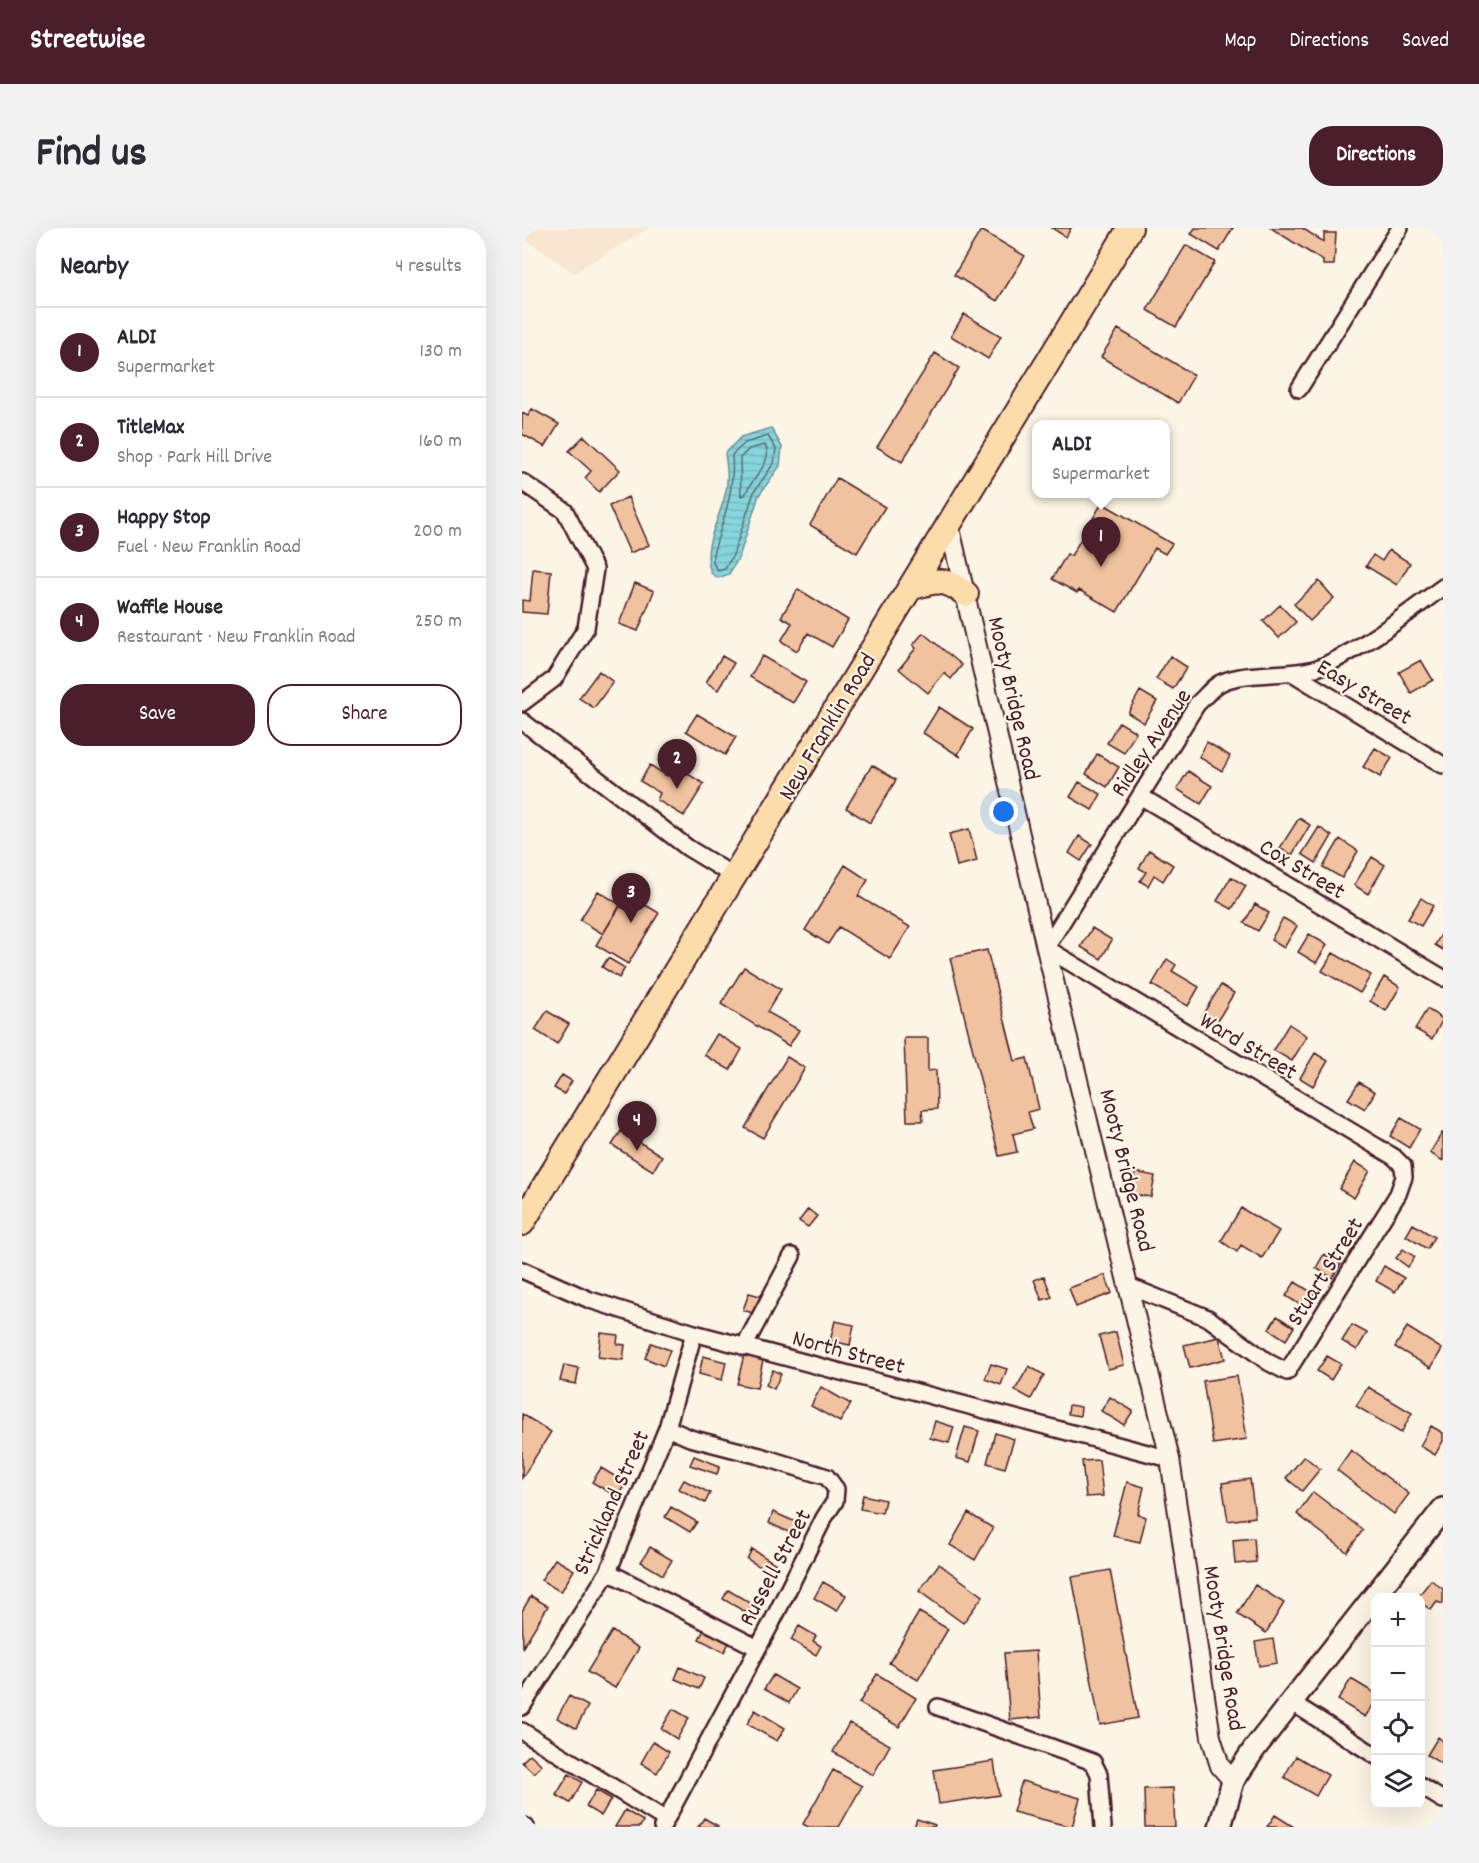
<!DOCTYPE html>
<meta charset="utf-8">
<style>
:root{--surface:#fff;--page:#f2f2f3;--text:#2b2b33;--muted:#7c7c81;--line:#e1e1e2;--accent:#4a1f2b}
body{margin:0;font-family:Dekko,sans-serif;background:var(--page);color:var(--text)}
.controls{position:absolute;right:18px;bottom:18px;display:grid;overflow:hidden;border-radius:12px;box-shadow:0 6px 24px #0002}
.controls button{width:54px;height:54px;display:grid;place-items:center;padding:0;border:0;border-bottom:2px solid var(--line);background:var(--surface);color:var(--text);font:30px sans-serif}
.you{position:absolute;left:482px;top:584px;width:21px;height:21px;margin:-15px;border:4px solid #fff;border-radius:50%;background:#1a73e8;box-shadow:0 0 0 9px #1a73e833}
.badge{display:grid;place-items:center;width:39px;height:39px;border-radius:50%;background:var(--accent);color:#fff;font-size:20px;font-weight:700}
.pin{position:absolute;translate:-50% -50px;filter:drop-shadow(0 2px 3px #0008)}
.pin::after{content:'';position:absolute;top:32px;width:21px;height:18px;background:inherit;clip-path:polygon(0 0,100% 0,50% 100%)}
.popup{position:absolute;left:510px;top:192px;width:138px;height:78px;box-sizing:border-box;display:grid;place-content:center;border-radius:12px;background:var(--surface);filter:drop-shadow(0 2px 4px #0005);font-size:20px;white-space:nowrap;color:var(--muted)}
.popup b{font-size:22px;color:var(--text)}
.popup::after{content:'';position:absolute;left:50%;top:100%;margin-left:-12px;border:12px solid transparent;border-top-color:var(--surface)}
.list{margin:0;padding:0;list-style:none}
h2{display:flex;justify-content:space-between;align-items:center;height:78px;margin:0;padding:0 24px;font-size:26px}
h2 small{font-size:20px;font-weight:400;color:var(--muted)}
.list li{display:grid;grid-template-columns:39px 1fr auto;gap:18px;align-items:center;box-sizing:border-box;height:90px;padding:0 24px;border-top:2px solid var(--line)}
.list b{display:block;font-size:22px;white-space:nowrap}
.list p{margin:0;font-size:20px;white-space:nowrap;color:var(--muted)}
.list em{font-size:20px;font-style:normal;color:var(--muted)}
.actions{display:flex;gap:12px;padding:18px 24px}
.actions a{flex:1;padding:14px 0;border:2px solid var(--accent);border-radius:24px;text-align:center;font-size:21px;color:var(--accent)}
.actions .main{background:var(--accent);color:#fff}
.icon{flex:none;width:33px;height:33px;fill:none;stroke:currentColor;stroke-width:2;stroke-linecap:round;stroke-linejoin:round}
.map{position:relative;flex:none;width:921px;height:1599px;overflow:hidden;border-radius:24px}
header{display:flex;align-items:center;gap:36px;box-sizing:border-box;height:84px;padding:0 30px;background:var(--accent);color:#fff}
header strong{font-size:28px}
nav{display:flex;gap:33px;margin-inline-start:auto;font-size:21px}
.intro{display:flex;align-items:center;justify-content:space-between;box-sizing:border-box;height:144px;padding:0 36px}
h1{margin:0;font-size:42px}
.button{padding:15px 27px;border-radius:24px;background:var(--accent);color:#fff;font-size:21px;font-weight:700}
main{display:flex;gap:36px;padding:0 36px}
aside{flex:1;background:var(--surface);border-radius:24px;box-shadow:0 6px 24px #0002}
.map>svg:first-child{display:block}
.built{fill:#f8e6d0}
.water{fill:url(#water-rules);stroke:#6d8d96;stroke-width:1.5}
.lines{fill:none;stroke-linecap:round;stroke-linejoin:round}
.shore{stroke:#626872;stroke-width:1.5}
.building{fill:#f0c29f;stroke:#4a1f2b;stroke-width:1.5}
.minor-casing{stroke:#4a1f2b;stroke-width:20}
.tertiary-casing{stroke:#4a1f2b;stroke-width:22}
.secondary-casing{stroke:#4a1f2b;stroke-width:26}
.trunk-casing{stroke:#4a1f2b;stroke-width:28}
.minor{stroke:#fcf5e5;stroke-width:15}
.tertiary{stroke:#fcf5e5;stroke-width:18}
.secondary{stroke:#fcf5e5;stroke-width:21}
.trunk{stroke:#fddcac;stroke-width:24}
.labels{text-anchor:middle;stroke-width:4.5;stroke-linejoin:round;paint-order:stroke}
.street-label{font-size:24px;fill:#4a1f2b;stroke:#fcf5e5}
</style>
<header>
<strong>Streetwise</strong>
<nav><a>Map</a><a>Directions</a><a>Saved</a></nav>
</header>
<div class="intro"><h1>Find us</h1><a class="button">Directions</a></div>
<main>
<aside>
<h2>Nearby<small>4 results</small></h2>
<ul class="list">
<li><span class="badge">1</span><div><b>ALDI</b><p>Supermarket</p></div><em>130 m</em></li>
<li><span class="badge">2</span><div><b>TitleMax</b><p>Shop · Park Hill Drive</p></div><em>160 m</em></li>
<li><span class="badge">3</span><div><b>Happy Stop</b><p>Fuel · New Franklin Road</p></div><em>200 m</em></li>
<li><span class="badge">4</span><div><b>Waffle House</b><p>Restaurant · New Franklin Road</p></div><em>250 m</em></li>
</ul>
<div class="actions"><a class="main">Save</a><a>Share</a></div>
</aside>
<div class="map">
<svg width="921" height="1599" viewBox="0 0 921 1599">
<defs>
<pattern id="water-rules" width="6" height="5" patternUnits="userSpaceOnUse" patternTransform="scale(1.5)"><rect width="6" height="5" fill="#85d6dd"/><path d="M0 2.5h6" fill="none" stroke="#74b7be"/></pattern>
</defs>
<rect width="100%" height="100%" fill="#fcf5e5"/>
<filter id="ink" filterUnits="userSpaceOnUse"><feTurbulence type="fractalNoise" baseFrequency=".0167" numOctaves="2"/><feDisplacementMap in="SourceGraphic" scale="12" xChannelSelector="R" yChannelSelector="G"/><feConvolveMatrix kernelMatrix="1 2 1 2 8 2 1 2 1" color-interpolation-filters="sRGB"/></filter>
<g filter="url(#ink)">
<path class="built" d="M0,0H127L52,45L0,9Z"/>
<path class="water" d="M249,200L260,219L258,238L237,267L217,329L207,346L196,350L189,345C179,319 197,293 203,267C207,253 205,239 203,225L219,209Z"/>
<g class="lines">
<path class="shore" d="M246,208L254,221L252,235L232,264L211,327L203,341L196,343L191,335V326C201,292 213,263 210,227L223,215Z
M243,217C253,233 228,252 223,267L219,268L218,230L227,221Z"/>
</g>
<path class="building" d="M530,0H549L544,9Z
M673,0H711L697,23L669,6Z
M749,0H780L802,14V5H814L812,37H801V33Z
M459,2L503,28L475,73L432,47Z
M664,17L693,34L654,99L625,82Z
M442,86L479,108L466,131L429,108Z
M596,101L672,147L656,175L579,129Z
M413,125L437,140L380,234L355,219Z
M10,181L37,196L23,219L0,206V185L6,188Z
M62,208L98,242L77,264L63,250L69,243L47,223Z
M315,250L363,279L335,325L288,297Z
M106,269L127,317L108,325L87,278Z
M580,275L650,316L643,326L633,320L595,384L557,362L555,365L530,351L545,326L549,328Z
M867,322L888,335L875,357L844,338L851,327L860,333Z
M11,341L29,343L25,386L0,384V372L8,373Z
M797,353L812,370L788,393L772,376Z
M113,355L132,363L116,403L97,396Z
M276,361L326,392L310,419L286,405L275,423L259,413L270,395L259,389Z
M758,377L774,394L757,410L741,393Z
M401,405L440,437L429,451L422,445L406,465L377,441L394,420L391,417Z
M200,428L212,435L196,462L184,454Z
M240,428L284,454L271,475L228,449Z
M648,428L665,439L651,461L634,451Z
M899,432L911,452L889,465L877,444Z
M77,443L91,454L72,480L57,470Z
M618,463L635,473L622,495L606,485Z
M417,479L451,501L436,526L439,529L401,505Z
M175,486L214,509L203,527L164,503Z
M597,494L614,504L602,525L585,515Z
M685,514L708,528L700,543L677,529Z
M853,520L870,530L858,549L841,539Z
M575,526L597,539L585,559L564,546Z
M128,537L145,548L152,537L182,556L162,588L135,572L138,565L118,553Z
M350,537L374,552L348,595L324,580Z
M666,543L690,558L679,576L655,561Z
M557,554L579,566L570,582L548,569Z
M777,590L788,597L770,627L758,620Z
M797,599L810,608L794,635L780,626Z
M447,601L455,633L435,638L427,606Z
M557,608L570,616L559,633L547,625Z
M818,611L836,623L820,650L801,639Z
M627,622L651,637L641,653L632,647L626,658L618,653L624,644L617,640Z
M850,629L863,637L846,666L832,657Z
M323,637L346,652L336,668L388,699L368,731L317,699L306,716L283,702Z
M709,649L724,658L710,681L695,673Z
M76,663L99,677L81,706L58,692Z
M105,666L137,685L106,736L74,717Z
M899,670L911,678L899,698L886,691Z
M733,676L747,685L736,703L722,695Z
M761,690L775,698L762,720L749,712Z
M570,700L590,712L579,731L559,719Z
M921,703V722L913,717Z
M787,706L805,717L794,735L776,724Z
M465,722L493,833L505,830L517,881L506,884L511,901L491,906L495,924L477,928L428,730Z
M811,725L849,747L838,765L800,743Z
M86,730L103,740L97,750L80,739Z
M645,731L654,737L650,743L677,759L666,778L630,757Z
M222,739L259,761L245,784L277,802L267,818L199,776Z
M862,749L878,759L864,783L848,773Z
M699,757L712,765L693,797L679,789Z
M905,781L921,791L910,811L893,801Z
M25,783L47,796L35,816L13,802Z
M767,796L785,808L770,833L751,822Z
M195,806L220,821L208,842L182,827Z
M382,810H406V843L414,842L415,881L400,882L401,893H385Z
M793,825L806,833L791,858L778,850Z
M265,829L283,840L241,910L223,900Z
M40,847L50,853L42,866L32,860Z
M837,854L853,864L843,881L826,871Z
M879,890L898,901L887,920L868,908Z
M99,903L140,928L131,943L90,917Z
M920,905H921V933L908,925Z
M833,934L848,943L832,970L817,961Z
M613,944L633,948L629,969L609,966Z
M719,980L757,1003L740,1030L719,1017L715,1024L699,1013Z
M286,981L295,988L286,999L277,993Z
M891,996L912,1009L905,1021L884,1008Z
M881,1021L893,1029L886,1039L874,1030Z
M802,1026L819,1036L810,1050L794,1040Z
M862,1038L882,1050L873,1064L854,1053Z
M583,1047L590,1065L554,1079L547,1060Z
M522,1048L530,1069L520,1072L512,1052Z
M773,1054L794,1067L785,1081L764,1068Z
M227,1065L242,1069L237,1087L221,1082Z
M755,1088L772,1099L764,1112L747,1101Z
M313,1093L332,1097L328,1117L308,1113Z
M830,1097L845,1105L835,1122L820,1113Z
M885,1099L920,1121L909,1140L873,1119Z
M594,1104L602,1137L586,1141L577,1108Z
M79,1105L96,1107L95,1116L103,1117L101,1132L76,1129Z
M697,1109L703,1131L668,1140L662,1117Z
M129,1115L148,1122L142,1138L123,1130Z
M222,1127L241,1132L235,1160L215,1156Z
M181,1128L204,1134L200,1152L177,1146Z
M805,1128L819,1136L809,1152L795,1143Z
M469,1136L485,1141L479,1157L463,1151Z
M42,1137L57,1140L54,1156L38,1153Z
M507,1138L522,1147L509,1171L493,1162Z
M251,1142L259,1146L252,1161L244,1157Z
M715,1148L725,1211L691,1216L681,1153Z
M299,1159L329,1176L318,1194L289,1178Z
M846,1159L890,1185L879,1205L834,1178Z
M588,1169L611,1183L602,1197L579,1183Z
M547,1177L559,1179L558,1188L546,1186Z
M0,1186L29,1204L0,1250Z
M413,1193L432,1199L427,1215L408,1210Z
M909,1198L921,1205V1213L913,1227L898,1218Z
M443,1199L457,1203L448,1234L434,1230Z
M473,1205L492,1211L483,1240L465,1235Z
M829,1222L887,1266L872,1286L815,1242Z
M172,1228L198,1238L195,1246L168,1237Z
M782,1228L798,1241L780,1263L764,1250Z
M577,1232L581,1268L564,1269L560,1233Z
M79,1240L104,1255L95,1269L70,1254Z
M728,1251L733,1289L706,1293L700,1255Z
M162,1252L188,1265L183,1275L157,1261Z
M605,1254L622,1259L616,1286L624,1289L618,1314L591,1308Z
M791,1264L841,1302L825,1324L775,1286Z
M341,1267L363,1272L360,1285L338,1281Z
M149,1279L175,1294L168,1304L143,1289Z
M251,1284L278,1296L273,1307L247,1295Z
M446,1285L471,1300L453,1332L428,1317Z
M732,1310L734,1334L713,1336L711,1312Z
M128,1319L150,1332L141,1347L119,1334Z
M230,1321L254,1336L249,1345L225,1331Z
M33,1331L52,1342L39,1364L19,1352Z
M417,1336L461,1368L441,1395L397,1363Z
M588,1342L616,1490L578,1497L550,1349Z
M909,1352L921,1361V1376L915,1374L909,1382L898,1374V1370H895Z
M301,1354L324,1367L315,1383L292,1370Z
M733,1357L762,1375L744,1405L715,1386Z
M206,1362L230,1376L225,1385L201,1371Z
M9,1368L26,1378L1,1419L0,1383Z
M397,1384L426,1401L396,1452L367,1435Z
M277,1398L294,1408L291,1413L299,1418L294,1427L269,1412Z
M182,1402L207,1415L202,1424L177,1411Z
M90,1403L117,1420L93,1460L65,1444Z
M751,1411L755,1435L737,1438L733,1414Z
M514,1423L519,1489L488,1492L482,1425Z
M158,1439L182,1450L177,1461L153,1451Z
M355,1446L394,1470L377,1499L337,1475Z
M251,1447L275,1461L267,1475L242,1461Z
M829,1451L854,1466V1473L843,1489L816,1472Z
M47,1468L66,1478L54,1500L35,1490Z
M151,1481L167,1490L155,1511L139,1501Z
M233,1482L263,1500L255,1513L225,1496Z
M327,1495L368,1517L351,1547L311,1524Z
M916,1509L921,1513V1537L905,1527Z
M131,1514L147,1524L135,1545L119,1535Z
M8,1526L20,1537L12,1545L0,1534Z
M774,1528L806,1547L794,1568L762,1549Z
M472,1533L477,1567L417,1576L412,1542Z
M311,1542L340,1558L317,1599H286L281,1596Z
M47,1546L60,1554L48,1575L34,1567Z
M500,1553L558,1570L550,1599L491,1584Z
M651,1560L653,1599H623L622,1561Z
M74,1562L89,1571L79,1588L64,1579Z
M103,1582L121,1593L118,1599H93Z
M753,1587L772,1599H745Z
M182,1590L196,1598L195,1599H176Z
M395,1591L413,1597L412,1599H392Z"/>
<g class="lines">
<defs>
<path id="minor" d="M777,161L878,0
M0,254L43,283L73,341L64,400L32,451L0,475
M772,446L921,537
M0,493L166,620L212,648
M618,568L921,750
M0,1042L68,1072L172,1105L648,1231
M609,1059L686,1090L746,1134L765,1144L876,966L882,949L881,938L872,929L524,720L675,476C682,470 688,462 695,457C718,441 772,451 803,437C846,417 883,387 921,359
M222,1119L270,1028
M86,1344L234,1419
M769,1474L854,1528
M0,1479L86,1344L145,1200L172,1105
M416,1479L571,1534L577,1546L581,1599
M0,1503L144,1592
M898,1558L921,1572
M0,1597L4,1599
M140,1599L250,1394L302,1290L313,1273L314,1261L305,1249L238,1228L168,1210L145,1200"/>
<path id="tertiary" d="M427,296L524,720L648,1231L689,1509L698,1538L711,1553"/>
<path id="secondary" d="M698,1599L711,1553L733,1520L921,1281"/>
<path id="trunk" d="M388,360C414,352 422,349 444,366
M0,995L608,0"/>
</defs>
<use href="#minor" class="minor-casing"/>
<use href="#tertiary" class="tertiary-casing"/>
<use href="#secondary" class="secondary-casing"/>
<use href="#trunk" class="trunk-casing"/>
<use href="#minor" class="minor"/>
<use href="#tertiary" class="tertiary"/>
<use href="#secondary" class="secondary"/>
<use href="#trunk" class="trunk"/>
</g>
</g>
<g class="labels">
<g class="street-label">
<text transform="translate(843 463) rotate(31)" y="8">Easy Street</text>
<text transform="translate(493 470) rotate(77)" y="8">Mooty Bridge Road</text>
<text transform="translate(304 498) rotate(-59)" y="8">New Franklin Road</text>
<text transform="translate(628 514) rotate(-56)" y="8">Ridley Avenue</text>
<text transform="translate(781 640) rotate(31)" y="8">Cox Street</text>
<text transform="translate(727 817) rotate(31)" y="8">Ward Street</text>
<text transform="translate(606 942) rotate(76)" y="8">Mooty Bridge Road</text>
<text transform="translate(802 1043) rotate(-58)" y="8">Stuart Street</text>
<text transform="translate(327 1123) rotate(15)" y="8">North Street</text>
<text transform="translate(88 1274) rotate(-66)" y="8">Strickland Street</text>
<text transform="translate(252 1339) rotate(-62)" y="8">Russell Street</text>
<text transform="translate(703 1420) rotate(81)" y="8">Mooty Bridge Road</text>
</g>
</g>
</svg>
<div class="controls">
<button>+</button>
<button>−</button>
<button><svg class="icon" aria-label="locate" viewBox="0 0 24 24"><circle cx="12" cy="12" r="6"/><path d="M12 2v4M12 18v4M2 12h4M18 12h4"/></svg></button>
<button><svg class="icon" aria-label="layers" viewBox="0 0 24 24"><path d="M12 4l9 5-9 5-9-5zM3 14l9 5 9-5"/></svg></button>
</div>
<div class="you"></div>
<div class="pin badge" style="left:579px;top:339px">1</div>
<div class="popup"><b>ALDI</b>Supermarket</div>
<div class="pin badge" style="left:155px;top:561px">2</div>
<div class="pin badge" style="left:109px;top:695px">3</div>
<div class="pin badge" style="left:115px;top:923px">4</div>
</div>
</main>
